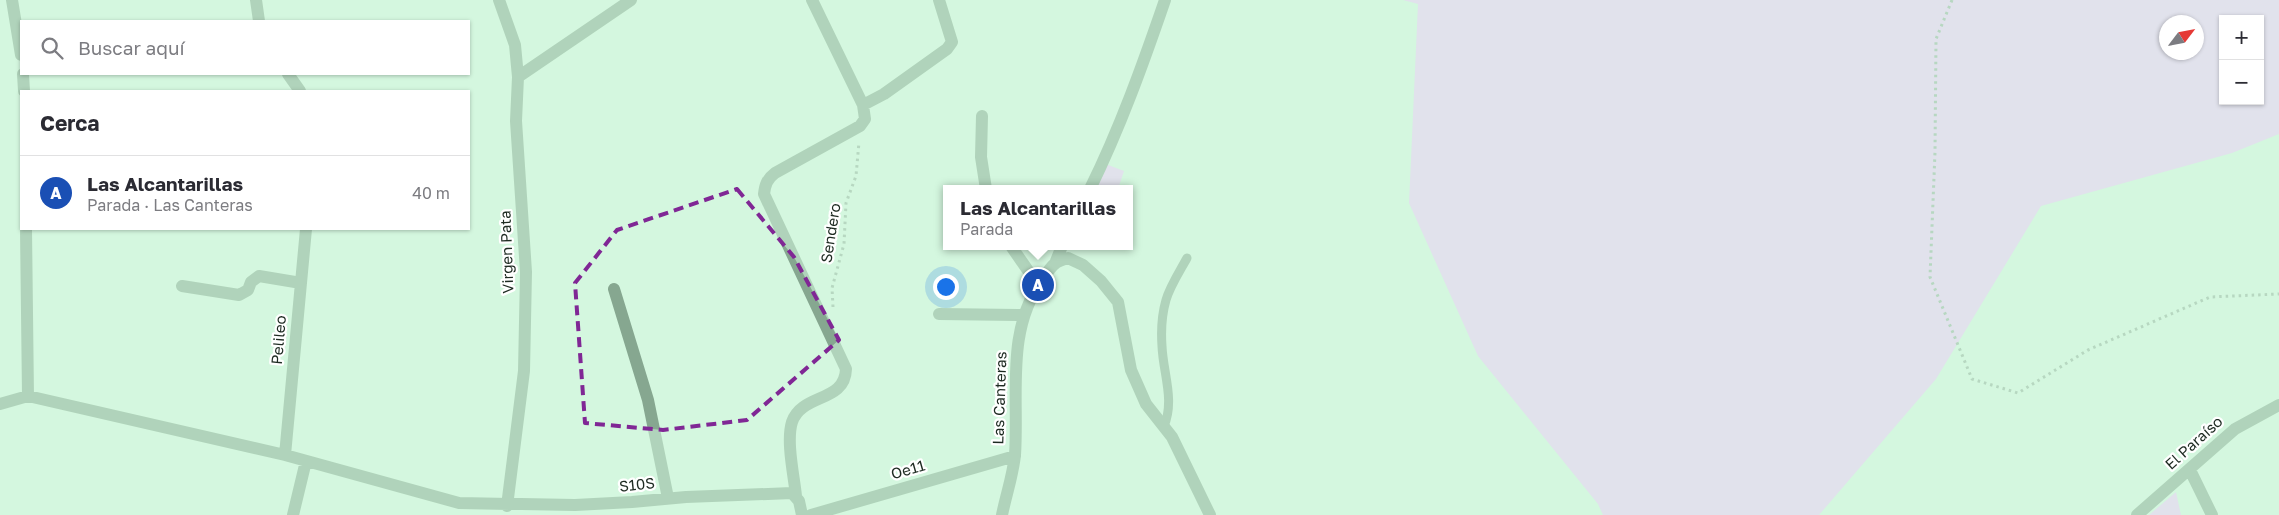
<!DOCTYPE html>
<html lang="es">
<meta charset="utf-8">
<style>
:root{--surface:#fff;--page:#f2f2f3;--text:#2b2b33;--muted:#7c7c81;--line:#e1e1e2;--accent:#802795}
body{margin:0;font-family:"Golos Text",sans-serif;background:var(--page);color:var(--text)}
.controls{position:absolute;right:15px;top:15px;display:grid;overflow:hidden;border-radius:0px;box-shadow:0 1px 4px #0004}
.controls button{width:45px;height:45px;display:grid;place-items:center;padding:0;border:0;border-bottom:1px solid var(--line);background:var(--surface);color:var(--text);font:25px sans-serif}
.compass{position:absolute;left:2159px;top:15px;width:45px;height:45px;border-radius:50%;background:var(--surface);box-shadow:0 1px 4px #0004;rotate:58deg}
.you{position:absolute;left:945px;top:286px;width:18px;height:18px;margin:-12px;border:4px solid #fff;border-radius:50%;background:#1a73e8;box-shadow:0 0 0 8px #1a73e833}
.badge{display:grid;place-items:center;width:32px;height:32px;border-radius:50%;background:var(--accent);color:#fff;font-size:16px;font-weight:700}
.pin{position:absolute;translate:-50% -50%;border:2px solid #fff;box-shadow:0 1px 5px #0006}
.popup{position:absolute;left:943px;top:185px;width:190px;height:65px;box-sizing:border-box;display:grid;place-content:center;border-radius:0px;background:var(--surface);filter:drop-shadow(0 1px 4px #0005);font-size:16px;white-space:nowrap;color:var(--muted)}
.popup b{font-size:19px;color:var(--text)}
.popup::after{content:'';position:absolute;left:50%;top:100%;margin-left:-10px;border:10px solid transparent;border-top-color:var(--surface)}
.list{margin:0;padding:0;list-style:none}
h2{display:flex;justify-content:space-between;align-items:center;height:65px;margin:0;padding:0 20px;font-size:21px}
h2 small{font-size:16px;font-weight:400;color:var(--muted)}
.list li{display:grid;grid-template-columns:32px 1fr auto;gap:15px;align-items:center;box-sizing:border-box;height:75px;padding:0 20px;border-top:1px solid var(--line)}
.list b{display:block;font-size:19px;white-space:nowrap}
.list p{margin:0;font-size:16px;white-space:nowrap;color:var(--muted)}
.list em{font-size:16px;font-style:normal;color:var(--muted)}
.icon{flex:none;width:28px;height:28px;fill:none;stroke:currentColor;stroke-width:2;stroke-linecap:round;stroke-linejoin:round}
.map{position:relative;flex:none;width:2279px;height:515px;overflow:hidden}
.search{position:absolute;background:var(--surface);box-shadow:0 1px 4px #0004;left:20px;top:20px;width:450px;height:55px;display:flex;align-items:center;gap:12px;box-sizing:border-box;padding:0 18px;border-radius:0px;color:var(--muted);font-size:19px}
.panel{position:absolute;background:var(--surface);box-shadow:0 1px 4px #0004;left:20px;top:90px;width:450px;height:140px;border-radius:0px}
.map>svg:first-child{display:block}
.green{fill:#f1c7fc;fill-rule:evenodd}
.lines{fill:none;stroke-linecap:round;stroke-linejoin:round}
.path{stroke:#94b09d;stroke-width:3;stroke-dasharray:2.5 4;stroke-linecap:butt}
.service{stroke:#86a790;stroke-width:9}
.minor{stroke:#86a790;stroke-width:12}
.marked{fill:none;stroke:#802795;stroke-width:4;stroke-dasharray:10 6;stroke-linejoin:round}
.labels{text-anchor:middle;stroke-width:4.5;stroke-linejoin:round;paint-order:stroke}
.street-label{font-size:15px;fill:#1e2b22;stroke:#fff}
</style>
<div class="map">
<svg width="2279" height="515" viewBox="0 0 2279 515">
<rect width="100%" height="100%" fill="#d4f7df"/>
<path class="green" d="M1403,0H2279V134L2232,153L2041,206L1936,379L1819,515H1603L1598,504L1478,356L1409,203L1418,4ZM2223,19H2260V101H2223ZM2166,22H2196V52H2166Z
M1103,163L1124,171L1118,189H1093Z
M2176,492L2181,515H2149Z"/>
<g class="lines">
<path class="path" d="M1952,0L1936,39L1935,152L1930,277L1972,379L2018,393L2088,350L2210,297L2279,294
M833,307L832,288L844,244L846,203L856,176L859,142"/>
<path class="service" d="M1164,426C1175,400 1163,373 1162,346C1161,332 1162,314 1166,300C1170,286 1180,271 1187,258"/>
<path class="minor" d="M12,0L21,55
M256,0L259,21
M499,0L515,45L518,77L516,121L526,272L524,371L507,506
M23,74L24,91
M288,74L300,91
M518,77L631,0
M863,105L884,94L947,49L952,42L939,0
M982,116L981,157L986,189
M1090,189C1120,128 1143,64 1165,0
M26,229L28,396
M1011,246L1038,285
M1056,261L1062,246
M182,286L239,295L248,290L251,282L259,276L301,283
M614,289L648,400L668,498
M939,314L1024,315
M0,404L28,396L285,455L459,503L575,505L632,502L686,497L792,493L799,501L802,515
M285,455L306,229
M2190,470L2212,515
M796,496C794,476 786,441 792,422C802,393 845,403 846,369L764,194C765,185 767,179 775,173L860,126L865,119L863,105L812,0
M293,515L306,461
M811,515L1015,456
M1002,515C1006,495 1013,475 1015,455C1019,396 1005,329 1043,279C1051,267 1053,262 1068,258L1083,265L1101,281L1118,302L1131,370L1146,404L1172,437L1210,515
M2137,515L2235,429L2279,405"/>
</g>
<path d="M0 0H2279V515H0ZM737,189L794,257L839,340L747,420L663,430L585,423L575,283L617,230Z" fill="#d4f7df" fill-opacity=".55" fill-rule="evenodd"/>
<path class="marked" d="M737,189L794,257L839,340L747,420L663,430L585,423L575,283L617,230Z"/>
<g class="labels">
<g class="street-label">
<text transform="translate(831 233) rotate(-81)" y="5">Sendero</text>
<text transform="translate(507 252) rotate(-92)" y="5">Virgen Pata</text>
<text transform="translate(279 340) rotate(-85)" y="5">Pelileo</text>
<text transform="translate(1000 398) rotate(-88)" y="5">Las Canteras</text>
<text transform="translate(2194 443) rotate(-42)" y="5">El Paraíso</text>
<text transform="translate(908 470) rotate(-16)" y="5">Oe11</text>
<text transform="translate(637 485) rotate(-6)" y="5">S10S</text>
</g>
</g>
</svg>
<div class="controls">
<button>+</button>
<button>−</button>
</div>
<svg class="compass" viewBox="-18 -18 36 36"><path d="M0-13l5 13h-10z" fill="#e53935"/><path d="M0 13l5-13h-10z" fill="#7c7c81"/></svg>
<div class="you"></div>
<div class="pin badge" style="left:1038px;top:285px;background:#1a4fb4">A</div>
<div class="popup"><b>Las Alcantarillas</b>Parada</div>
<div class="search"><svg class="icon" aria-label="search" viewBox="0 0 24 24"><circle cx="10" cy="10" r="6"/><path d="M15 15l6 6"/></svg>Buscar aquí</div>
<section class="panel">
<h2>Cerca<small></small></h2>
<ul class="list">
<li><span class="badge" style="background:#1a4fb4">A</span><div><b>Las Alcantarillas</b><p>Parada · Las Canteras</p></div><em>40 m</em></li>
</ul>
</section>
</div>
